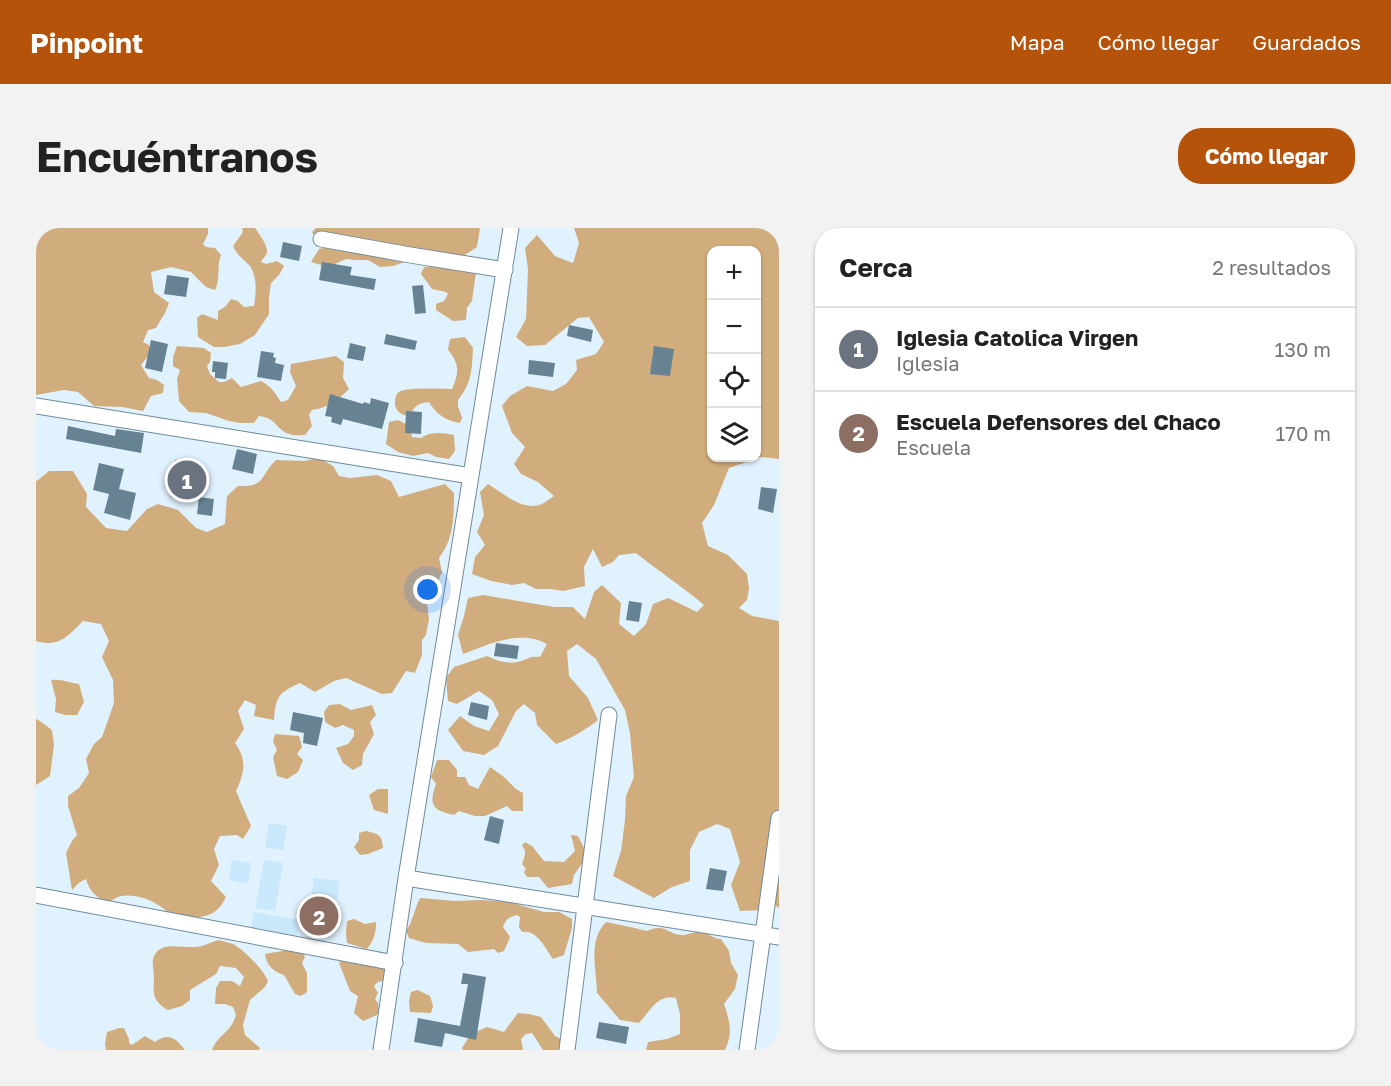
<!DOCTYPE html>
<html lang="es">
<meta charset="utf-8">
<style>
:root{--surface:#fff;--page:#f2f2f2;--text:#222;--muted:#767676;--line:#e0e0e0;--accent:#b45309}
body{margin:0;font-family:"Golos Text",sans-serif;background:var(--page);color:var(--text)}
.controls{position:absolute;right:18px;top:18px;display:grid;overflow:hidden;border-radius:12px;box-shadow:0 2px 4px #0004}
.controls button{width:54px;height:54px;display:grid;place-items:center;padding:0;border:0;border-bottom:2px solid var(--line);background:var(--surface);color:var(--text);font:30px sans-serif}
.you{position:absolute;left:392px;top:362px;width:21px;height:21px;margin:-15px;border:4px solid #fff;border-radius:50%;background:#1a73e8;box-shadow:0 0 0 9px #1a73e833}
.badge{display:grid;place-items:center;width:39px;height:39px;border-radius:50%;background:var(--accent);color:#fff;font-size:20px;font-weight:700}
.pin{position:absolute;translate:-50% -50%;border:3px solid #fff;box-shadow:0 2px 6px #0006}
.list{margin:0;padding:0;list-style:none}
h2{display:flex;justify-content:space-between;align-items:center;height:78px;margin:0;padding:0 24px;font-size:26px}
h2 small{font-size:20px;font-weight:400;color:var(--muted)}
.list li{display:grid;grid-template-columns:39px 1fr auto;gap:18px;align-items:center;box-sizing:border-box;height:84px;padding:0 24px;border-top:2px solid var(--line)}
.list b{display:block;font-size:22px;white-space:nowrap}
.list p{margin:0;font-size:20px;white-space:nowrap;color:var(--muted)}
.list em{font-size:20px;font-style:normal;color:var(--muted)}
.icon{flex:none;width:33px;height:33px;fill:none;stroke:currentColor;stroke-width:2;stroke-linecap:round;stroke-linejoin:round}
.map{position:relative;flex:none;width:743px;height:822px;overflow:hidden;border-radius:24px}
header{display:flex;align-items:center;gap:36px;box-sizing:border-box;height:84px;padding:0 30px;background:var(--accent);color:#fff}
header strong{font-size:28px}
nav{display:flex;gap:33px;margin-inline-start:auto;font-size:21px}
.intro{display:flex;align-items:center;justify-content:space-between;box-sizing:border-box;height:144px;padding:0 36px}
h1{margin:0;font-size:42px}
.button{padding:15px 27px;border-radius:24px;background:var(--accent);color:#fff;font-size:21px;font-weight:700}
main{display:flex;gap:36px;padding:0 36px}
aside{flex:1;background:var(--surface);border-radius:24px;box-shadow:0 2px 4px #0004}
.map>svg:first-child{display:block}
.built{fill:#cae8fc}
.forest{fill:#d1ac7d;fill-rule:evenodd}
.building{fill:#668293}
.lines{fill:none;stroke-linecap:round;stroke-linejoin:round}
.minor-casing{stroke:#6e8a9c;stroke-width:17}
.minor{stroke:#fff;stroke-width:15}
</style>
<header>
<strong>Pinpoint</strong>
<nav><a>Mapa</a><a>Cómo llegar</a><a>Guardados</a></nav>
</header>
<div class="intro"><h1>Encuéntranos</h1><a class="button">Cómo llegar</a></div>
<main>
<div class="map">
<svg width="743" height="822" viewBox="0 0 743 822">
<rect width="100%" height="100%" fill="#e0f2fe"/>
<path class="built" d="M233,595L251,598L247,622L229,619Z
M196,632L215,635L212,656L193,652Z
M228,632L247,635L239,683L219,680Z
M278,650L304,653L301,671L296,670L290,709L270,706Z
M218,684L263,692L261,708L215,700Z"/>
<path class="forest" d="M0,0H172V6L167,16L170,19L179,20L185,27C180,39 185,51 179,62L170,59L155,44L135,39L115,44L118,64L133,75L129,85L120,100L112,102L107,114L113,117L115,124L105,137L113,150L121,152L128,157L127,165L115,168L107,183L86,179L58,178L42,164L28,162L0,167Z
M206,0H219C223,6 232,17 231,25C230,27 226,32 225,34L230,36L241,33L248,38L243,47L235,55L233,69V86L219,107L204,116L188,119H178L162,109L161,90L166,86L182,92V83L190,78L195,71L202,73L208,79L218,78C220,66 222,46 212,36C206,30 201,27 197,18L207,4Z
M280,0H444L441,19L427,28L410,31L372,33L357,38L344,39L332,32H319L310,31L292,39L275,34L283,21L300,17L281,15L276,4Z
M538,0H743V231L725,229L693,240L678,277L666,295L672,318L692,327L711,346L713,361L711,372L703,380L716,388L743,393V680L737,676L727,682L704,683L695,657L704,634L694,601L681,596L663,604L654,622V653L636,659L618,670L577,648L585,623L589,592L590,568L598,549L594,505L589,482L560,431L541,416L531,423L533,448L552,470L562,492C549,502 536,510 520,516L501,497L499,485L488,476L480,483L462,518L448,527L427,523L412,502L424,488L438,498L453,503L463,486L456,472L443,463L421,476L412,473L410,450L418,439L451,428C462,433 473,437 485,433C495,430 493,428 504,429L511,416C485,401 453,416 427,426L422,407L428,388L432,370L447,367L518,379H537L549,391L558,364L566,357L585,375L583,396L598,408L610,396L617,376L632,370L661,384L668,377C646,358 622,343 600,325L583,327L577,334L566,339L557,321L548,339L549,358L527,363L515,361H500L488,355L476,357L455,353L436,346L439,329L449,317L441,304L448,287L444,264L452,256C467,265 487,284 506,276C510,274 515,270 518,268L502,254L485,246L478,236L489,219L476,205L466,178L474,168L491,158L517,163L530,156L541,142L540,132L560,126L568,114L553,89L542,90L509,117L491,118L480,109L490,91L492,41L489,20L501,7L519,28L537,35L543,15ZM676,22H720V230H676Z
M399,38L440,44L436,73L431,80L430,92L417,93L400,82V76L408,73L412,66L410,64L396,61L385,46L388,39Z
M429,109L437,120C436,141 436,155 422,172V178L426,190L424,195C410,193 400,186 393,174C382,175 378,178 373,189C366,186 361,185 359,177C359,173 359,166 363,164C370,159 406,161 416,161C423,145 424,136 412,122L414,111Z
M141,118L168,120L175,125L174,134L171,138L174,146L183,154H188L196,150L205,159L225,153C235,158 239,165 245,174L252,172L260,158L254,144L255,136L300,128L308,134L307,150L313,161C302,172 292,180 276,182L273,187L276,198L269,207C264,207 258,208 253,206C239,201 241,190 223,188L218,195H204L193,193L170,185L153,184L143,173L141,151L144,142L137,138V129Z
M362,192L374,198L376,209L385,210C395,203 407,205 418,207L419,223L413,231L400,229L392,225L377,228L362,224L350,216L353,194Z
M283,230L297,238L303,248L314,250L341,247L355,253L363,269L409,256L418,265C418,288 418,311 403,330L406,344L399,361L390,366L393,391L390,407L386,412V427L379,445L370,443L356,465L346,466L310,450L298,453L279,464L264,455C242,465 240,468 238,492L218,488L220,477L209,472L202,483L208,501L199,515C211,532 209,544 200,563L215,598L207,611L201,607L184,608L178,621L183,637L175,653L190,669C188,673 185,678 182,681C169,693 150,689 135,687C122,674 103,665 85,668C80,669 75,673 71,675C59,668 54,664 50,651L44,654L36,662L30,625L36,613L41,607L32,578V568L43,560L53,545L50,531L58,516L66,509L78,475L77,452L66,429L73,413L65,396L47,393C32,408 23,420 0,413V252L1,253L13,243H37L51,266L50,279L70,300L91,303L111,281L122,276L142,282L160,300L171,304L189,296L191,268L202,258C231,259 223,248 240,232L268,233Z
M15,452C25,451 34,455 43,456L48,474L41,487H29L19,484L20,471Z
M304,476L315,482L336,477L340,487L334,494L338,506L327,526L326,537L317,542L307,535L300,520L312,516L318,508V502L307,497L299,500L289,494L288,484L293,477Z
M1,491L16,502L18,517L14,548L0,557V492Z
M239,506L263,508L266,519L261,526L267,532L262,544L251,551L241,548L237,529L241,522L237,514Z
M401,532H413L421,542V549H429L433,557L442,561L454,539L468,549L480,561L487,565V583H476L471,578L449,588H439L423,583L418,587C397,583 392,577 400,556L395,549Z
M342,561H352V586L338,582L333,567Z
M330,603C342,606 346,606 347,620L332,626L324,627L318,619L323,612V605Z
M535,607L542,608L548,620L550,630L538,647L536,656L512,660L503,649H491L488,644L490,641L486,636C489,627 491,625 486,617L489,614L496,618L508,633L528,634L539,623Z
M384,670L419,673L446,672L473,674L508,684H523L536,691V700L528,727L517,731C509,720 501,701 486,704L483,699L484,689L481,687C473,689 470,691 467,699L474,709L468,723L462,725L458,721L432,724L422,716L390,715L373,710L370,703C377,693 378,682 384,670Z
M318,691L329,696L340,694C340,705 338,712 331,721L311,715L310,704L311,693Z
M570,694L599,700L611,703C629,694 633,708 648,707C655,706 660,703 667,704C674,706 677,711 685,711L693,723L695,735L702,747L699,761L688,776C694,794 697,805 689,822H610L612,814L631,811L644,806V786L640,770C622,765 614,783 603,795L584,792L561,765C561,742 551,714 570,694Z
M182,712C186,713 192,714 197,716C208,722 227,741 232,753L229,759L214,772L207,797L209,807L224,820L223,822H176C182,806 195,805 200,787L197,779L189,776H179L180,760L184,753H196L204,758L208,749L200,740L184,738L180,746L154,762V772L146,778L132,782C117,773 117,767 118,750C118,744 116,736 117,731C122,712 145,720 159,719C167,719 175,714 182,712Z
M254,721L266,722L269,729L266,735L271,745V764L265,768L259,766L248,747C238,744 230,737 229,726C238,724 246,724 254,721Z
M348,728L352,752L342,754L338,758L342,765L339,771L342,775L343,786L327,793L318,785L322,768L314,763L303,735L307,730L318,733L323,737L330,736Z
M382,762L394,768L397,778L395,785L374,784L373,773L375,764Z
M482,785L493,786L505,789L519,808L527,812L530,818L522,822H507L496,805L490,806L485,811L487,822H427L426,820L435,806L451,799L468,804Z
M83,800H88L93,811V815L96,817L109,808L119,814C132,804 140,810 149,822H70L69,815L71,804Z"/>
<path class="building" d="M247,14L266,18L263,33L244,29Z
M286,34L316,39L314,47L340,51L338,62L283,52Z
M131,47L153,50L150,69L128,66Z
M387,57L390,85L379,86L376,58Z
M533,97L557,102L555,114L531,108Z
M350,106L381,113L379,122L348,116Z
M115,112L132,116L126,144L109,140Z
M314,115L330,119L327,133L311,130Z
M618,118L638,121L634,148L614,146Z
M225,123L238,125L237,129L240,130L239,135L248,137L245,153L221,149Z
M493,132L519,135L517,149L492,146Z
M177,133L192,135L190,151L179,150V144H176Z
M294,166L327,176L328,174L334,176L335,170L353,175L346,201L307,191L305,197L295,194L296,189L289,188Z
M370,183L386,184L385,206L369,205Z
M32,198L79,208L80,201L108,205L105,225L30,211Z
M201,221L221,226L217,246L196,241Z
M139,232L167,236L162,272L135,269Z
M63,235L88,241L83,261L100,265L94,292L68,285L73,266L57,262Z
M725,259L741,261L737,285L722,281Z
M163,269L178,271L176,288L161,286Z
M593,373L606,375L603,394L590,392Z
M460,415L483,418L481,431L458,428Z
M435,474L453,478L451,492L432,487Z
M257,484L287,490L281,518L267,515L268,505L254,502Z
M454,588L468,592L463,616L448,612Z
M674,640L691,643L687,663L670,661Z
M427,745L450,749L440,812L409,805L406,819L378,814L382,790L424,798L432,756H425Z
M563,794L593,799L590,816L560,810Z"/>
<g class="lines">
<defs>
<path id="minor" d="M285,11L374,27L469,42
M0,178L435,248
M370,650L743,709
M0,667L359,735
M345,822L370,650L475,0
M531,822L573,487
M711,822L743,590"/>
</defs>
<use href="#minor" class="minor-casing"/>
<use href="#minor" class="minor"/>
</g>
</svg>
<div class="controls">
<button>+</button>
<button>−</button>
<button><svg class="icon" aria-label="locate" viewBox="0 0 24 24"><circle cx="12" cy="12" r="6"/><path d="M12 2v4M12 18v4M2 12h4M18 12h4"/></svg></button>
<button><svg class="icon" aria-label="layers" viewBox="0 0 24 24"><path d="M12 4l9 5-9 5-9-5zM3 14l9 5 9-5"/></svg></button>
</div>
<div class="you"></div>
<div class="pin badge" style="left:151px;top:252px;background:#6b7280">1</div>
<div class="pin badge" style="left:283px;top:688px;background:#8d6e63">2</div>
</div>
<aside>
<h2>Cerca<small>2 resultados</small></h2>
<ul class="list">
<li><span class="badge" style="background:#6b7280">1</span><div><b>Iglesia Catolica Virgen</b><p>Iglesia</p></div><em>130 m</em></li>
<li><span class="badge" style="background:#8d6e63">2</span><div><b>Escuela Defensores del Chaco</b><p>Escuela</p></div><em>170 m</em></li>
</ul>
</aside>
</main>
